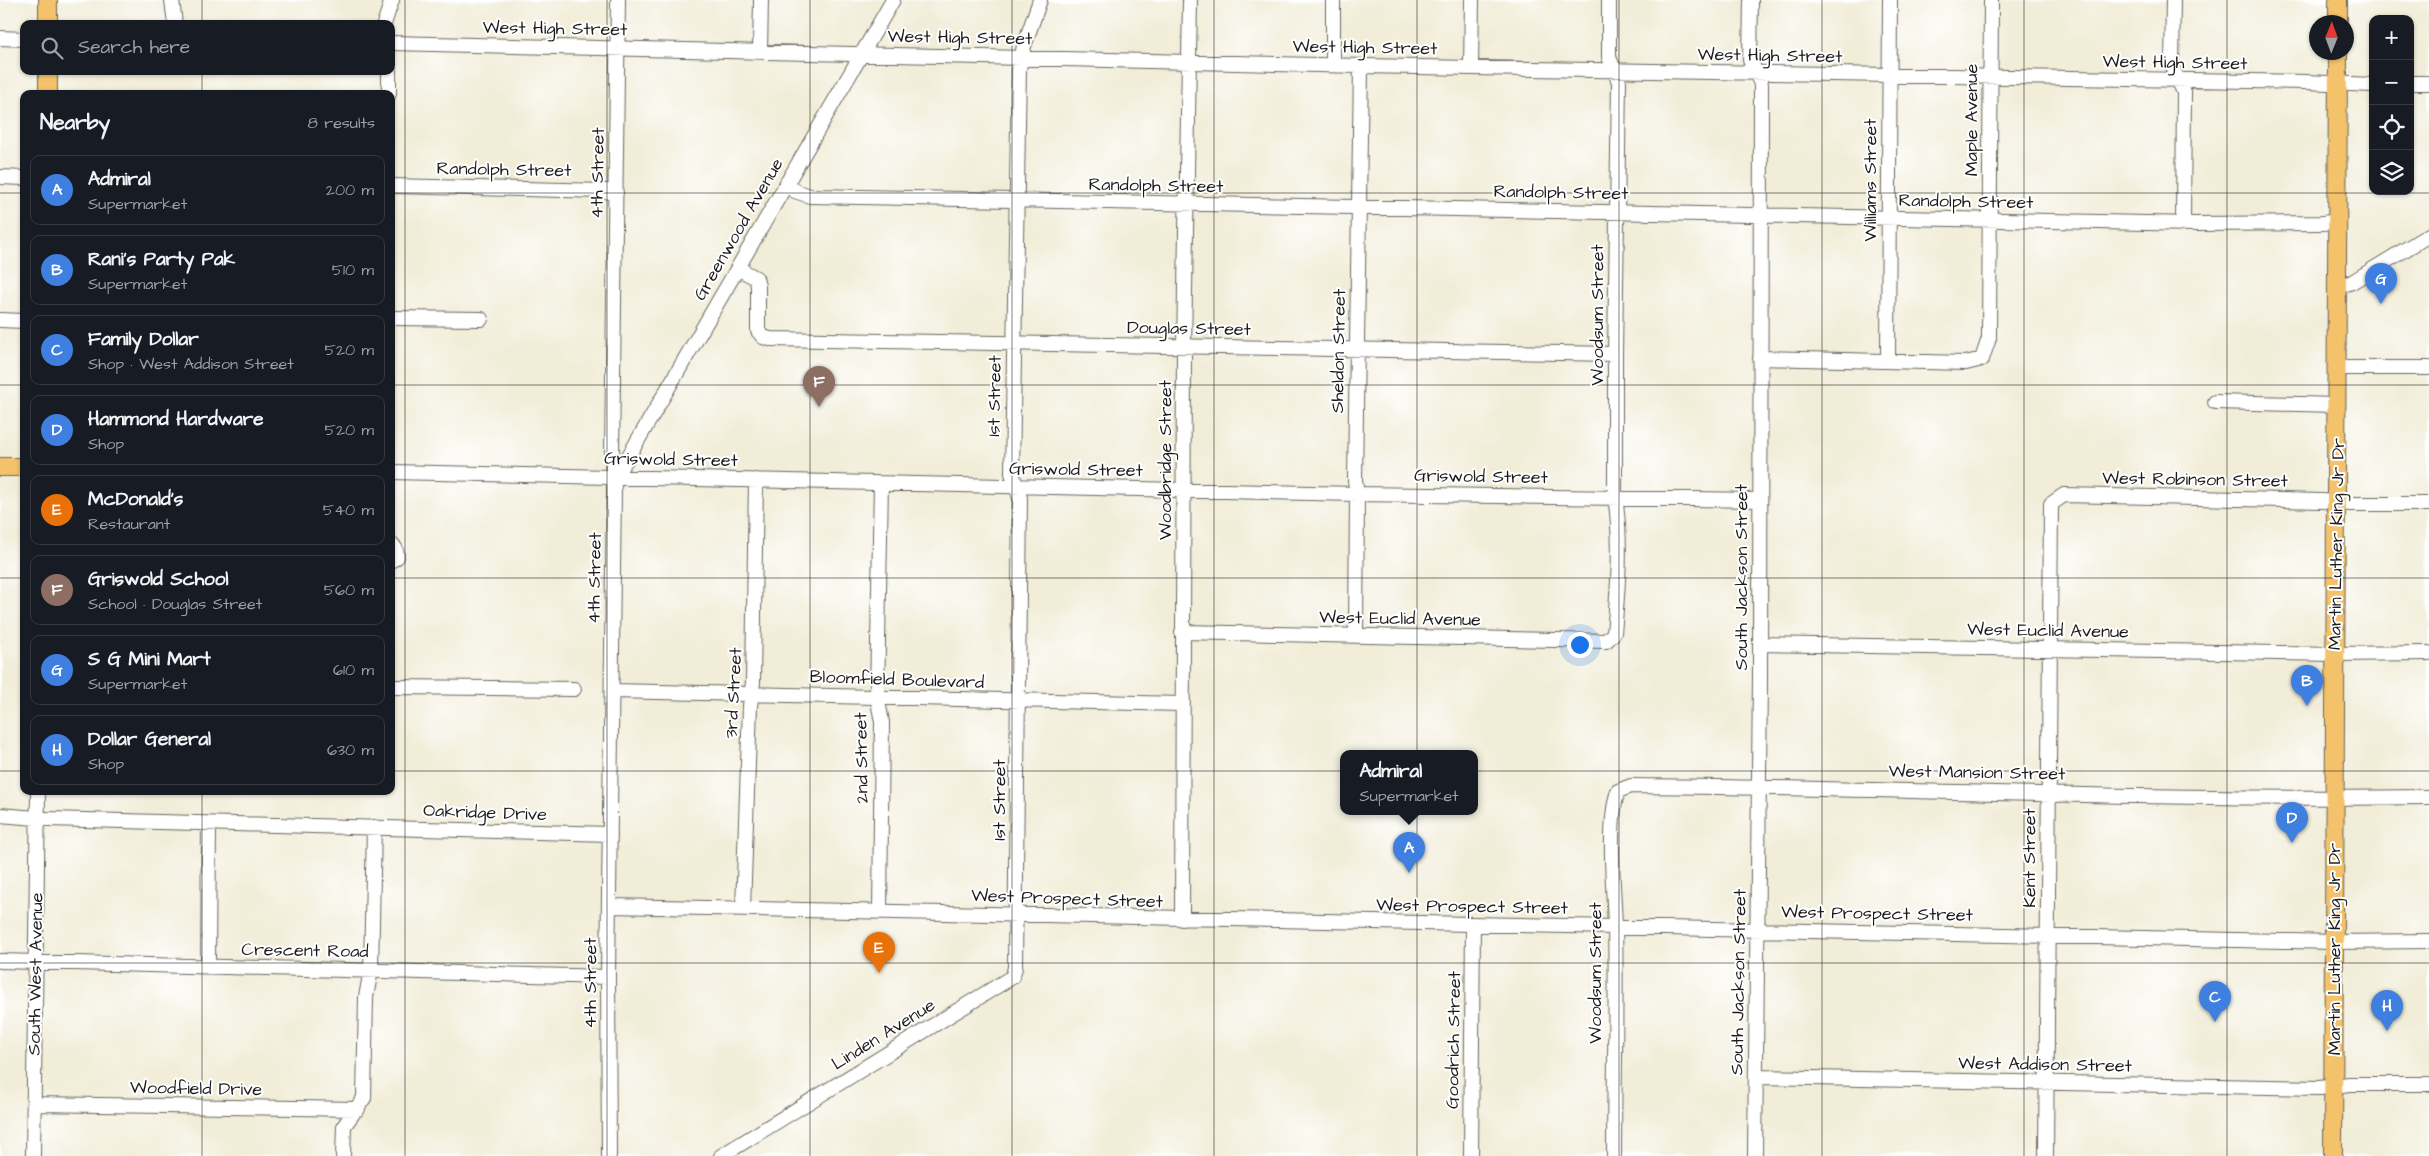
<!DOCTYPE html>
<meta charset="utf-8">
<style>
:root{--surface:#171b24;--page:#20242c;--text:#f1f3f6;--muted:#9ea1a6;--line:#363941;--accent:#ea580c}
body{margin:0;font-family:"Architects Daughter",sans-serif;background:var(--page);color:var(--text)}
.controls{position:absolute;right:15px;top:15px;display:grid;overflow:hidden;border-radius:10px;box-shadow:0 1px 4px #0004}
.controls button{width:45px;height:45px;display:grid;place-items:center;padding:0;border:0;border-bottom:1px solid var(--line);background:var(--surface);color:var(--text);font:25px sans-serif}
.compass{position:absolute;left:2309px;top:15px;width:45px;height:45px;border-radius:50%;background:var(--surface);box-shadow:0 1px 4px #0004;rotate:1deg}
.you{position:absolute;left:1579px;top:644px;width:18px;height:18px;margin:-12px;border:4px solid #fff;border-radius:50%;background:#1a73e8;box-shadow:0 0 0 8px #1a73e833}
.badge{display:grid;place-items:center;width:32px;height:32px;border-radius:50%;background:var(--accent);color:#fff;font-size:16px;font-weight:700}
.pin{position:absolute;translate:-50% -41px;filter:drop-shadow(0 1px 2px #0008)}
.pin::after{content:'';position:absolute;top:26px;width:18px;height:15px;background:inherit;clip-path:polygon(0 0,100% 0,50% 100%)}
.popup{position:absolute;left:1340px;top:750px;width:138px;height:65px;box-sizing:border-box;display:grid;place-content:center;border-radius:10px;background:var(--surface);filter:drop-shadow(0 1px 4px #0005);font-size:16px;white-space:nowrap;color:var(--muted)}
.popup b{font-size:19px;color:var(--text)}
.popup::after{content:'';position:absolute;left:50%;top:100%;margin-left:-10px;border:10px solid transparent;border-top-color:var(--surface)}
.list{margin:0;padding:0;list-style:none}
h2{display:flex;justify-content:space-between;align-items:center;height:65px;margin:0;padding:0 20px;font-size:21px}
h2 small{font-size:16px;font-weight:400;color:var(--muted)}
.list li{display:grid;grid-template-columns:32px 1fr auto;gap:15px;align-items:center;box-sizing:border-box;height:70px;margin:0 10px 10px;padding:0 10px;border:1px solid var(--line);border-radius:10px}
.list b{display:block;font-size:19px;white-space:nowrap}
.list p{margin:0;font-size:16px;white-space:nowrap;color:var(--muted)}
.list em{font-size:16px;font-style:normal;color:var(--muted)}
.icon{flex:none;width:28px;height:28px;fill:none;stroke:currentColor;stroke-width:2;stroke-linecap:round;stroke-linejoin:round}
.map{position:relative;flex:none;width:2429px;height:1156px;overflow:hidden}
.search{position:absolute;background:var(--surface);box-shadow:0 1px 4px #0004;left:20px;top:20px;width:375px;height:55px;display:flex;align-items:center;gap:12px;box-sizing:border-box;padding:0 18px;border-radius:10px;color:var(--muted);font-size:19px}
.panel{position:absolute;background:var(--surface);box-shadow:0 1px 4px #0004;left:20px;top:90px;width:375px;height:705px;border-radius:10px}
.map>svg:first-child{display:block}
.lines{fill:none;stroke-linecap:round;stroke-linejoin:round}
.minor-casing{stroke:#67655e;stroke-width:16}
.major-casing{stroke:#67655e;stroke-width:20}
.minor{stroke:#fff;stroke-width:14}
.major{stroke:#f3c26a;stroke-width:18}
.grid{fill:none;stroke:#1c1c1c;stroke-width:1;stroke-opacity:0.55}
.labels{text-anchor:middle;stroke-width:4;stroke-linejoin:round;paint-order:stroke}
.street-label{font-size:18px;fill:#1c1c1c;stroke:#fff}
</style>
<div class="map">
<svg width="2429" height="1156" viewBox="0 0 2429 1156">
<rect width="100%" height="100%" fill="#fff"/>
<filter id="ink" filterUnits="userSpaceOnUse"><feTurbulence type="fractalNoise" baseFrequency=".02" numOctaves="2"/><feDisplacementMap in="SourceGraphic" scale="10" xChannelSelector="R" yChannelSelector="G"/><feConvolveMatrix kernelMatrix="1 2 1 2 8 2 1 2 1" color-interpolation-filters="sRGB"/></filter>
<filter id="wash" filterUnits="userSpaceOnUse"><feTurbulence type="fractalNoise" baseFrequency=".0096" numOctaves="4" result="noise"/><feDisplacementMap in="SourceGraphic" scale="20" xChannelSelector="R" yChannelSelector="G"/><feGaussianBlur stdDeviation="1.12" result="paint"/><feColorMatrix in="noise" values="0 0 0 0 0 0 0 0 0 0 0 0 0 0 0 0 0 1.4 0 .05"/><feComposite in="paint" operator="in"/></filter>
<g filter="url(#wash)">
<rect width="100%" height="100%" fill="#f1edd8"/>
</g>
<g filter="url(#ink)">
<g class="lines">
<defs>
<path id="minor" d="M172,0L175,24
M1333,0V64
M1751,0L1750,60L1761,84L1760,679L1755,1156
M2173,0L2172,67L2184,92L2183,224
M384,24L392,0
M0,38L24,39
M391,43L1361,66L2306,82L2373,85
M760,51L761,0
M1471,68L1472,0
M2410,83H2429
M389,94V71
M0,177L24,178
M787,182L795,191L810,196L2195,224L2323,223L2338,221
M391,186L605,191L616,193
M739,269L756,278L758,286V331L763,337L770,339L1615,354
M2338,287L2352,282L2429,235
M391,318L481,319
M0,320L24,321
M1760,358L1966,363L1982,359L1989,338L1991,0
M1888,360L1890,0
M2338,368H2429
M2215,402L2337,405
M391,472L1357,494L1760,500
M614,476L627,459C716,306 804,153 893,0
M391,543C396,547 397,551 397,557L391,561
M1182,632L1606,641L1614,633C1618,589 1622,541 1615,497V354L1619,82L1609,57V0
M1356,636L1357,494L1355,481L1361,66
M1760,644L2334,654L2429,653
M391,687L574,689
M612,691L1182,704
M0,815L48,819L610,834
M609,906L2334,942L2429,941
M743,909L750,706L753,682L756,480
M880,912L882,722L877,696L881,484
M1182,919L1184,347L1190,0
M0,961L608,977
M208,967L209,824
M1756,1077L2320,1088L2349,1084H2429
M34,1104L358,1109
M33,1156L38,791
M343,1156L344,1126L364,1098L366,997L371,970L374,827
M609,1156L608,977L614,488L612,454L618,0
M721,1156L1012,977L1015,968L1020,498L1012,473L1019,69L1024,46L1040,0
M1471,1156L1473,924
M1614,1156C1614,1080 1617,1003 1615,927C1614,892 1607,822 1618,791L1631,786C1897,788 2163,801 2429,797
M2046,1156L2051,504L2064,495L2323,501L2349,504H2429"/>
<path id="major" d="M48,0V24
M2338,22V0
M48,94V71
M0,467H24
M2333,1156L2338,52"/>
</defs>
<use href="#minor" class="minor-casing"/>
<use href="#major" class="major-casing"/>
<use href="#minor" class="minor"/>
<use href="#major" class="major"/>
</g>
</g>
<path class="grid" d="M202,0V24M405,0V1156M607,0V1156M810,0V1156M1012,0V1156M1214,0V1156M1417,0V1156M1619,0V1156M1822,0V1156M2024,0V1156M2227,0V1156M202,71V94M0,193H24M391,193H2429M0,385H24M391,385H2429M0,578H24M391,578H2429M0,771H24M391,771H2429M202,791V1156M0,963H2429"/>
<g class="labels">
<g class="street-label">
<text transform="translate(555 28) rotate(1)" y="6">West High Street</text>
<text transform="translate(960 37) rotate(1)" y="6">West High Street</text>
<text transform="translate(1365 47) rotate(1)" y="6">West High Street</text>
<text transform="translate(1770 55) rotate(1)" y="6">West High Street</text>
<text transform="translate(2175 62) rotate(1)" y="6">West High Street</text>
<text transform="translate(1971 120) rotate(-90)" y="6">Maple Avenue</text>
<text transform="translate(504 169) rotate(1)" y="6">Randolph Street</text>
<text transform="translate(597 173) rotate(-89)" y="6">4th Street</text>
<text transform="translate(1870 180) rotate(-90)" y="6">Williams Street</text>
<text transform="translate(1156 185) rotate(1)" y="6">Randolph Street</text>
<text transform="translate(1561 192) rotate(1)" y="6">Randolph Street</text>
<text transform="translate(1966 201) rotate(1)" y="6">Randolph Street</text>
<text transform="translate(738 229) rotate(-60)" y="6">Greenwood Avenue</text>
<text transform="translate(1597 315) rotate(-90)" y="6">Woodsum Street</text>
<text transform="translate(1189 328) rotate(1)" y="6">Douglas Street</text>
<text transform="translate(1338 351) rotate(-89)" y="6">Sheldon Street</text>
<text transform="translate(994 396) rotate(-89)" y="6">1st Street</text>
<text transform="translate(671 459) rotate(1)" y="6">Griswold Street</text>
<text transform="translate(1165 460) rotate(-90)" y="6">Woodbridge Street</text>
<text transform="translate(1076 469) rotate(1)" y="6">Griswold Street</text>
<text transform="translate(1481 476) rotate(1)" y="6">Griswold Street</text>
<text transform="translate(2195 479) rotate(1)" y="6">West Robinson Street</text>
<text transform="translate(2336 544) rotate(-89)" y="6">Martin Luther King Jr Dr</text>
<text transform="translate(1741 577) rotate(-90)" y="6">South Jackson Street</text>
<text transform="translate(594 578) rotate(-89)" y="6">4th Street</text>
<text transform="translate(1400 618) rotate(1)" y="6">West Euclid Avenue</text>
<text transform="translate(2048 630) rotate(1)" y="6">West Euclid Avenue</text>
<text transform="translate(897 679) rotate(2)" y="6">Bloomfield Boulevard</text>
<text transform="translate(733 693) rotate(-87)" y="6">3rd Street</text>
<text transform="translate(861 758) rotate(-91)" y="6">2nd Street</text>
<text transform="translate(1977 772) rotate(1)" y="6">West Mansion Street</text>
<text transform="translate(999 800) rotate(-90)" y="6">1st Street</text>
<text transform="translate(485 812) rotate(2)" y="6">Oakridge Drive</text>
<text transform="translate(2029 858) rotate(-90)" y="6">Kent Street</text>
<text transform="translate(1067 898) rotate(2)" y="6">West Prospect Street</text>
<text transform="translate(1472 906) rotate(1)" y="6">West Prospect Street</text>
<text transform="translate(1877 913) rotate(1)" y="6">West Prospect Street</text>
<text transform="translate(2334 949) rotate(-90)" y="6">Martin Luther King Jr Dr</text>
<text transform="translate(305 950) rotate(1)" y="6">Crescent Road</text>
<text transform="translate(1595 973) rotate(-90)" y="6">Woodsum Street</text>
<text transform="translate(35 974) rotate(-89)" y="6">South West Avenue</text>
<text transform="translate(1738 982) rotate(-89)" y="6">South Jackson Street</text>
<text transform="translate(590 983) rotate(-90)" y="6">4th Street</text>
<text transform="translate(883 1034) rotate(-32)" y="6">Linden Avenue</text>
<text transform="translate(1453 1040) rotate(-89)" y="6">Goodrich Street</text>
<text transform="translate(2045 1064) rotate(1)" y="6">West Addison Street</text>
<text transform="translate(196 1088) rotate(1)" y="6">Woodfield Drive</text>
</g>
</g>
</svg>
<div class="controls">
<button>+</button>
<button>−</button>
<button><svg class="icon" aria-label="locate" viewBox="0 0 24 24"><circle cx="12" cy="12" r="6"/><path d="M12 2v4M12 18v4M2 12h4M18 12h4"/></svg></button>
<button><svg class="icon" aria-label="layers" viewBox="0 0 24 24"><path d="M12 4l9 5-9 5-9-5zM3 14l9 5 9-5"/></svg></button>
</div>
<svg class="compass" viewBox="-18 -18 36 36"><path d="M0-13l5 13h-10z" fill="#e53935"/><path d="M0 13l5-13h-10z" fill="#9ea1a6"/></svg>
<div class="you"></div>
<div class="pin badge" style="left:1409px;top:873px;background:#3f7fe0">A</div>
<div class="popup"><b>Admiral</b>Supermarket</div>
<div class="pin badge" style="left:2307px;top:706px;background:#3f7fe0">B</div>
<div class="pin badge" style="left:2215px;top:1022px;background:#3f7fe0">C</div>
<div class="pin badge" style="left:2292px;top:843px;background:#3f7fe0">D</div>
<div class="pin badge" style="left:879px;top:973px;background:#e8710a">E</div>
<div class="pin badge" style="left:819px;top:407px;background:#8d6e63">F</div>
<div class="pin badge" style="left:2381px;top:304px;background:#3f7fe0">G</div>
<div class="pin badge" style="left:2387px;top:1031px;background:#3f7fe0">H</div>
<div class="search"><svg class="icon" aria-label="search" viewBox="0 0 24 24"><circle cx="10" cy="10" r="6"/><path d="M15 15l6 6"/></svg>Search here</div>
<section class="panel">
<h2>Nearby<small>8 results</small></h2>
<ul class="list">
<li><span class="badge" style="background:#3f7fe0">A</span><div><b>Admiral</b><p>Supermarket</p></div><em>200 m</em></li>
<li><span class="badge" style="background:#3f7fe0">B</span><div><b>Rani's Party Pak</b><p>Supermarket</p></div><em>510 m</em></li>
<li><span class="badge" style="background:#3f7fe0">C</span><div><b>Family Dollar</b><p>Shop · West Addison Street</p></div><em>520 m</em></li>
<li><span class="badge" style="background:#3f7fe0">D</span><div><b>Hammond Hardware</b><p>Shop</p></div><em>520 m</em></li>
<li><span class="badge" style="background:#e8710a">E</span><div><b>McDonald's</b><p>Restaurant</p></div><em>540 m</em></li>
<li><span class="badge" style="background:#8d6e63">F</span><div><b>Griswold School</b><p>School · Douglas Street</p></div><em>560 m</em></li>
<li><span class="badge" style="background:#3f7fe0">G</span><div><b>S G Mini Mart</b><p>Supermarket</p></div><em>610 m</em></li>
<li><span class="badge" style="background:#3f7fe0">H</span><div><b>Dollar General</b><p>Shop</p></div><em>630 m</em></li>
</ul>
</section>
</div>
